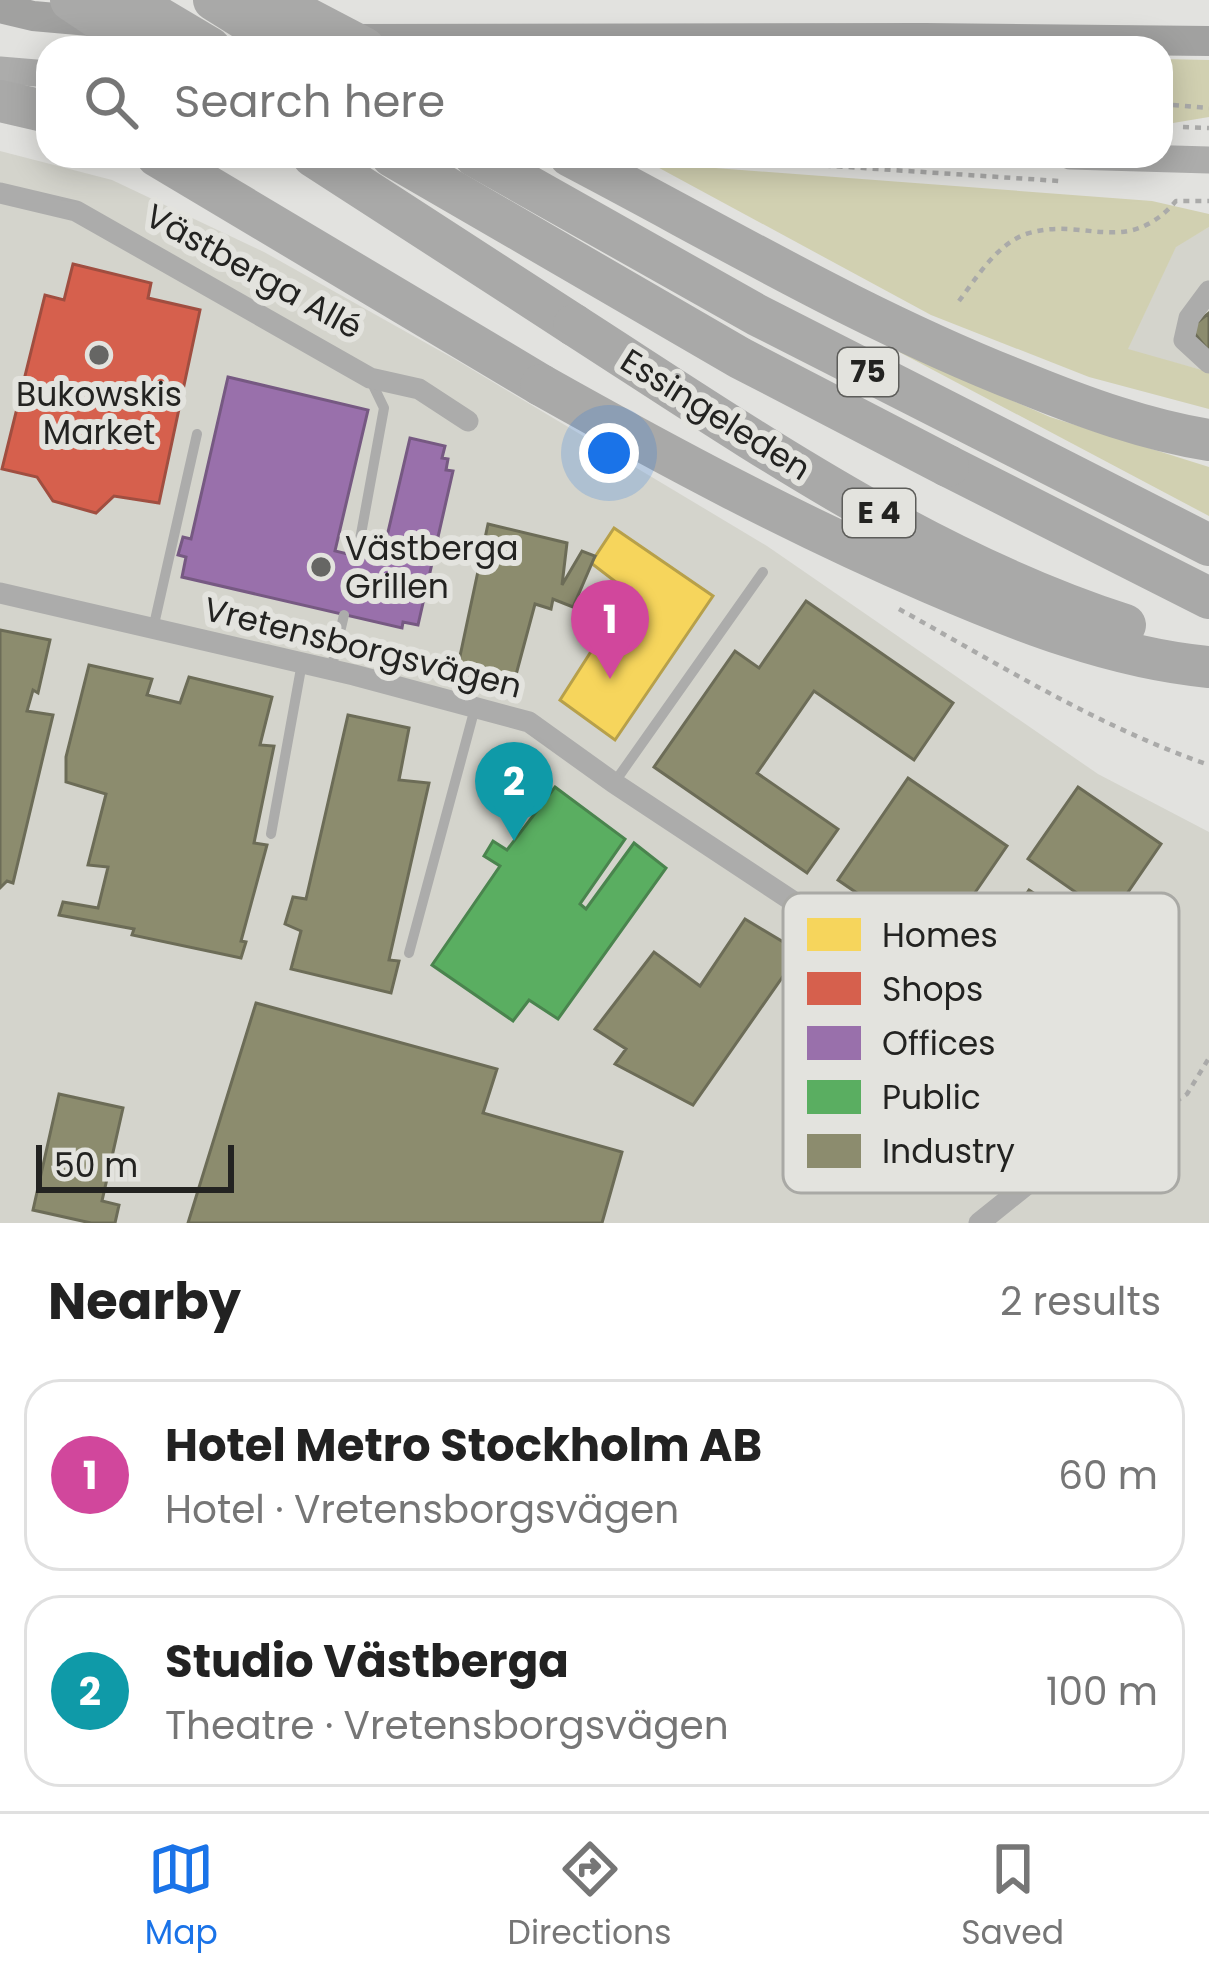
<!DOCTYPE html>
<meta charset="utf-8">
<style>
:root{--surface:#fff;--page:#f2f2f2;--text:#222;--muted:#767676;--line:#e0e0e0;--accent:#1a73e8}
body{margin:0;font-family:Poppins,sans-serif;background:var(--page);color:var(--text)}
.scale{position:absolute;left:36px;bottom:30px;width:198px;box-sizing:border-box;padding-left:12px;border:6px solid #232321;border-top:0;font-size:33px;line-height:42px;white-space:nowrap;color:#232321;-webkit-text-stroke:9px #e3e3de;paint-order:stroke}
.you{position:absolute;left:609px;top:453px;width:42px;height:42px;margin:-30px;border:9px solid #fff;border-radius:50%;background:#1a73e8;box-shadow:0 0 0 18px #1a73e833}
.badge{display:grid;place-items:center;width:78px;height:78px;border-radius:50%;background:var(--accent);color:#fff;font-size:39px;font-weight:700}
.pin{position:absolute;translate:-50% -99px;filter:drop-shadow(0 3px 6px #0008)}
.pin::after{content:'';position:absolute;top:63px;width:42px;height:36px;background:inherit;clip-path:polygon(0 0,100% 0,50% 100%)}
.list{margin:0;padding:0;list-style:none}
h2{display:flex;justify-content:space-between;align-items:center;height:156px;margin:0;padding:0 48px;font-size:51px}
h2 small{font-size:39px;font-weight:400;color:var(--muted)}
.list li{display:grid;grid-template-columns:78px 1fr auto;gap:36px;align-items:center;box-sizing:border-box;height:192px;margin:0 24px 24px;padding:0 24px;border:3px solid var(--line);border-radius:36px}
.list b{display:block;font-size:45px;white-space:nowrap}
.list p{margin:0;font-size:39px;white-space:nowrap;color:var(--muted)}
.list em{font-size:39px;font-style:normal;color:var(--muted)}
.icon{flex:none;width:66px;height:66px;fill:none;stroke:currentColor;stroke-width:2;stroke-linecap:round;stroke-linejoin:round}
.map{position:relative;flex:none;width:1209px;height:1223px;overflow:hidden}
.search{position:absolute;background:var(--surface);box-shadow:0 6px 30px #0003;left:36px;right:36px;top:36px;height:132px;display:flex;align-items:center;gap:30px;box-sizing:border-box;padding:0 42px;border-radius:36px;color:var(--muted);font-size:45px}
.sheet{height:588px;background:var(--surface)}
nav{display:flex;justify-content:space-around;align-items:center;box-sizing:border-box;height:168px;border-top:3px solid var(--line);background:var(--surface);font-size:33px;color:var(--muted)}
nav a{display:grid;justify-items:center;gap:6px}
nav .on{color:var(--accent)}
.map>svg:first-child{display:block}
.built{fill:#d4d4cc}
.green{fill:#d1d0b1}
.homes{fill:#f6d55c;stroke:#b7a04a;stroke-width:3}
.shops{fill:#d6604d;stroke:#a04e40;stroke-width:3}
.offices{fill:#9970ab;stroke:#765982;stroke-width:3}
.public{fill:#5aae61;stroke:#4a844e;stroke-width:3}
.industry{fill:#8c8c6e;stroke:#6c6c57;stroke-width:3}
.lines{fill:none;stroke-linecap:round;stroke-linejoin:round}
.path{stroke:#aaaaa9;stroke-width:4.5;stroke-dasharray:6 6;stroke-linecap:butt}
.service{stroke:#acacab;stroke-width:10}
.minor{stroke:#acacab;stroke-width:21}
.tertiary{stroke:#acacab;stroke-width:27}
.secondary{stroke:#a1a1a0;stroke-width:30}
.motorway{stroke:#a9a9a8;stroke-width:42}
.motorway-bridge{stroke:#a9a9a8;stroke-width:42}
.poi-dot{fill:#666664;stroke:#e3e3de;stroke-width:4.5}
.labels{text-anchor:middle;stroke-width:12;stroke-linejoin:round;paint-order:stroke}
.shield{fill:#e3e3de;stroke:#5d5d5a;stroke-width:3}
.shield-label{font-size:30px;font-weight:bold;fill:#232321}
.street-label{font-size:33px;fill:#232321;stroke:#e3e3de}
.poi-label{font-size:33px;fill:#232321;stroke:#e3e3de}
.key{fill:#e3e3de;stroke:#a9a9a5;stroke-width:3}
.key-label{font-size:33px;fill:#232321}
</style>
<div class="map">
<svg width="1209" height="1223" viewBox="0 0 1209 1223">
<rect width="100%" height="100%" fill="#e2e2df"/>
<path class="built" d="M0,151L112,180L264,252L458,361L767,546L1098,774L1209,832V1223H0Z
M1209,227V372L1127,350L1176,246Z"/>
<path class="green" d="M1161,59L1209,60V117L1161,125Z
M650,163L1152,201L1209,214V227L1176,247L1128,349L1209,372V409L1089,377L931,315Z
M884,344L1050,417L1209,467V516Z"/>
<path class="homes" d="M614,528L713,596L615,740L560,700L629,592L591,563Z"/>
<path class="shops" d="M73,264L151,283L148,298L200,310L159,503L114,496L96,513L53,501L37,477L2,469L45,295L64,300Z"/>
<path class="offices" d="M228,377L368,410L335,551L381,562L410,438L445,446L442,458L448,459L446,470L453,471L418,625L403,622L402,628L182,577L186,557L178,555L183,537L191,539Z"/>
<path class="public" d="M555,787L625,839L580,904L586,909L634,843L666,868L558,1019L529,1000L513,1021L432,965L500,866L484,856L493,841L507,850Z"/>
<path class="industry" d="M1209,313V351L1190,328Z
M488,524L567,543L562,585L582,551L595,556L573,607L553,599L551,609L535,604L513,686L456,675Z
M806,601L953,703L914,760L814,691L757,773L838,829L807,873L654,767L735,651L759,668Z
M0,630L50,640L38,693L33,690L27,711L53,715L13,883L7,881L0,888Z
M89,665L152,679L147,695L180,703L189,677L272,697L260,745L274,746L254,843L267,845L241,941L246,942L241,958L132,935L134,929L59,915L63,902L98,908L108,867L88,865L106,794L66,782V757Z
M348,715L409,728L399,780L429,783L389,960L399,961L391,993L291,969L301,931L285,924L293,897L306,899Z
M908,778L1007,846L937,948L838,880Z
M1078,787L1161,844L1111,917L1028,859Z
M1029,890L1080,924L1021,1013L970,980Z
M745,919L800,952L693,1105L615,1064L626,1049L595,1029L654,952L700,986Z
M256,1003L497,1069L483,1113L622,1152L602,1223H188Z
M59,1094L123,1108L102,1201L119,1205L115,1223H91L33,1210Z"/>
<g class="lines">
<path class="path" d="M1161,104L1209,108
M1183,127L1209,128
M681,156L1059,181
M959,301C977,277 996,245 1026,234C1083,215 1126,259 1176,201H1209
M899,609C1000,665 1099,727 1209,765
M1099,1127L1140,1126L1187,1094L1209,1058"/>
<path class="service" d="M357,556L384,408L371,381
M153,629L197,434
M331,670L344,615
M614,783L763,572
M271,834L302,663
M409,953L475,708"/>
<path class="minor" d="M0,193L76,211L370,378L419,389L468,421
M1209,291L1189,318L1184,340L1209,363
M0,593L354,675L529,722L614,783L1021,1052C1047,1078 1087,1105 1076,1145L979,1223"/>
<path class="tertiary" d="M0,70L48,74
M1070,156L1209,160"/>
<path class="secondary" d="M0,8L33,16L101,22
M346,39L925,38L1209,41"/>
<path class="motorway" d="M0,101L48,112
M157,156L541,385
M313,156L574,325
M475,156L757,315L1209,545
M570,156C721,235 865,321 1024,383C1083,407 1146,430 1209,440
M948,466L1209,598"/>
<path class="motorway-bridge" d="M71,0L143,48
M129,0L210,48
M214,0L291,48
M272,0L364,48
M392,156L740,358L948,466
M574,325C748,437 926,561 1125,625
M541,385C669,457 796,525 931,583C1019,621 1113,658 1209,667"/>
</g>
<g class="poi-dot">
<circle cx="99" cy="355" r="12"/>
<circle cx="321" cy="567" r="12"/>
</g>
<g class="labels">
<g class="shield">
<rect x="838" y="348" width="60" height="48" rx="9"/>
<rect x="843" y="489" width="72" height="48" rx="9"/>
</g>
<g class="shield-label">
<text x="868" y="382">75</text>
<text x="879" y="523">E 4</text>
</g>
<g class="street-label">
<text transform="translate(254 271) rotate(29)" y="12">Västberga Allé</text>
<text transform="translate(716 414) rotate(32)" y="12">Essingeleden</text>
<text transform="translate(363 647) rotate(14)" y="12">Vretensborgsvägen</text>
</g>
<g class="poi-label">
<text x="99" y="406">Bukowskis<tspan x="99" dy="38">Market</tspan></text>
<text x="345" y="560" text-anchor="start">Västberga<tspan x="345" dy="38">Grillen</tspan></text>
</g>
</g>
<rect x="783" y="893" width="396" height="300" rx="18" class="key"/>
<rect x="807" y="918" width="54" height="33" fill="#f6d55c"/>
<rect x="807" y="972" width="54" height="33" fill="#d6604d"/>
<rect x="807" y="1026" width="54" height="34" fill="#9970ab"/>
<rect x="807" y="1080" width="54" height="34" fill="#5aae61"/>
<rect x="807" y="1134" width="54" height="34" fill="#8c8c6e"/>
<g class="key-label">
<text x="882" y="947">Homes</text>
<text x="882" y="1001">Shops</text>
<text x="882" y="1055">Offices</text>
<text x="882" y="1109">Public</text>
<text x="882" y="1163">Industry</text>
</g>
</svg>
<div class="scale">50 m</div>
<div class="you"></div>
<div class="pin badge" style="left:610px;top:679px;background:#d1479c">1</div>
<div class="pin badge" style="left:514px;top:841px;background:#0f9aa8">2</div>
<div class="search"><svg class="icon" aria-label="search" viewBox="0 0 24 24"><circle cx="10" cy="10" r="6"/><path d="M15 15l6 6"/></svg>Search here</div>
</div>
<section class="sheet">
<h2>Nearby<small>2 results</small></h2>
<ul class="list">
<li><span class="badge" style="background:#d1479c">1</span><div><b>Hotel Metro Stockholm AB</b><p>Hotel · Vretensborgsvägen</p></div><em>60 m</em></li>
<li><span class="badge" style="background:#0f9aa8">2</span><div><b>Studio Västberga</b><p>Theatre · Vretensborgsvägen</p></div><em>100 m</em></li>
</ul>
</section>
<nav>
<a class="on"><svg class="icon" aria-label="map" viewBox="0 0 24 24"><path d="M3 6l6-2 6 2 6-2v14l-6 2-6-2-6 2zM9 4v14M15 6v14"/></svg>Map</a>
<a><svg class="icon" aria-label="directions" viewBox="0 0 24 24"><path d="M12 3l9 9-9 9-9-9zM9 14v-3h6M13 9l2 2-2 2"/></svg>Directions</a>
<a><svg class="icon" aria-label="saved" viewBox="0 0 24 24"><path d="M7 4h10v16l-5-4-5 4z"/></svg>Saved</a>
</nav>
